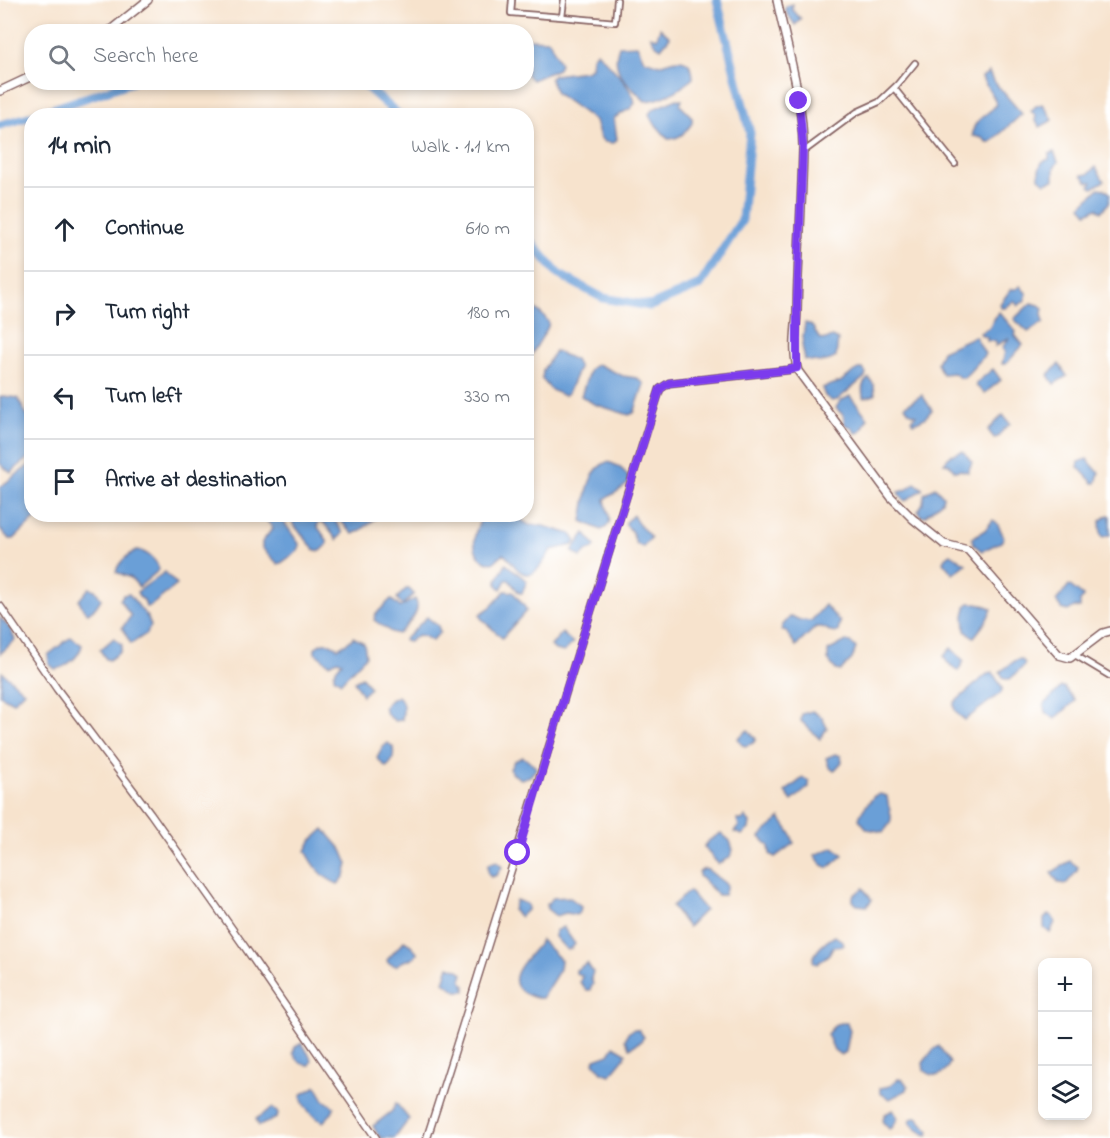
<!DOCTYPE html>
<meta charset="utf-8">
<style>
:root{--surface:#fff;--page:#f2f2f3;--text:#1f2937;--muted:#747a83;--line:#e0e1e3}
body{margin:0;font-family:"Indie Flower",sans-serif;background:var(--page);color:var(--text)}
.controls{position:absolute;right:18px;bottom:18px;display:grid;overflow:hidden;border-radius:12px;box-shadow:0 3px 9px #0003}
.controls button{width:54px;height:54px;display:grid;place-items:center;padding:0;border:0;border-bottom:2px solid var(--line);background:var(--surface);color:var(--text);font:30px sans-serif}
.stop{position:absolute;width:18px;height:18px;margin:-14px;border:4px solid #7c3aed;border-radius:50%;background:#fff}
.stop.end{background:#7c3aed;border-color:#fff;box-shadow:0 2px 6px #0008}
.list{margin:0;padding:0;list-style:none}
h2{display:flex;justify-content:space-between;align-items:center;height:78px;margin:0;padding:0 24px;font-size:26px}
h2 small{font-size:20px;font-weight:400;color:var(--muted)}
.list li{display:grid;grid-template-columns:39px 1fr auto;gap:18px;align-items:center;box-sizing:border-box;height:84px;padding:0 24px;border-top:2px solid var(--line)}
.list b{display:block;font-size:22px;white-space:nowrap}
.list em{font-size:20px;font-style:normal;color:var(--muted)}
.icon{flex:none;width:33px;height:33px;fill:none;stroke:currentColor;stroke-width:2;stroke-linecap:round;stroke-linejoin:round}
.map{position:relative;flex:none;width:1110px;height:1138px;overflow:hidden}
.search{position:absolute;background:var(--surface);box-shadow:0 3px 9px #0003;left:24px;top:24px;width:510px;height:66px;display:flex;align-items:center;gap:15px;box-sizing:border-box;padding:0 21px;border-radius:24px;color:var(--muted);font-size:22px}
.panel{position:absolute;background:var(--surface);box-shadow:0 3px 9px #0003;left:24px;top:108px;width:510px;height:414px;border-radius:24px}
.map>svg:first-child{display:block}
.water{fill:#6b9fd7;stroke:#5a5f81;stroke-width:1.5}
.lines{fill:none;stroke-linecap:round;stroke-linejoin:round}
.river{stroke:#6b9fd7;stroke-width:9}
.minor-casing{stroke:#876464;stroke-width:8}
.secondary-casing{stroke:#876464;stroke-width:9}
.primary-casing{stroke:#876464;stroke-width:10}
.minor{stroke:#fff;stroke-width:4.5}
.secondary{stroke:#fff;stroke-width:6}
.primary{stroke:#fff;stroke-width:7}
.route{stroke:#7c3aed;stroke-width:8}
</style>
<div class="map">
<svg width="1110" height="1138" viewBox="0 0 1110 1138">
<rect width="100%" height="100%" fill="#fff"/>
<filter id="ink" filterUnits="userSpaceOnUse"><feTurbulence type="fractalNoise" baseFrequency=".0167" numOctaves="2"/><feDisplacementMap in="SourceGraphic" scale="12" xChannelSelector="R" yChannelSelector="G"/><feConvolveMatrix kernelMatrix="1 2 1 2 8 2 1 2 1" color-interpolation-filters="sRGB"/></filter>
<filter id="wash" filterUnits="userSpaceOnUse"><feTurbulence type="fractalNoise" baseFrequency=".008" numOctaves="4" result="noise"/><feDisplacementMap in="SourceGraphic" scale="24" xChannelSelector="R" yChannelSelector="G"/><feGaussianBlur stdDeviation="1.35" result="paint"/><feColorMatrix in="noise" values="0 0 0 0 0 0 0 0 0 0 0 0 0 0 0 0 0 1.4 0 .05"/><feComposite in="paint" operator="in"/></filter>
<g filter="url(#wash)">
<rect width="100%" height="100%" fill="#f7e3cd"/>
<path class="water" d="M793,4L792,9L801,19L795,25L785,10L786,6Z
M660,28L670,37L661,48L655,44L650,36L657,38Z
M526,39L549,40L560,64L558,69L532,80L527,75Z
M637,45L644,60L659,65C675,59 692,54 693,78C681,90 662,100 645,101C628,83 609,73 619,46Z
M597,52C608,64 633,87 635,103L631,108L614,118L617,139L614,143L604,142L600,137L595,121L556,93L550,78L554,75L586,71L591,68L592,57Z
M989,72L992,79L1022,114L991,142H987L982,138L973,136C971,120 987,116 996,105C995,94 985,87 982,77Z
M677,99L682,100L680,105L692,117V123C686,132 680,139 668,139L651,119L649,114L653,109Z
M1043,104L1053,120L1040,127L1035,120L1036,116L1031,111L1036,106Z
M1054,152L1058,162L1054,168V180L1045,183L1039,178V170L1042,162L1049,159V154Z
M1096,167L1104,181L1093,188L1090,186L1092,182H1088L1082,175L1088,174Z
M1099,188L1105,189L1110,193L1109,203L1101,212L1097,208L1087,213L1081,206Z
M1020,286L1027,294L1025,300L1018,306L1014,301L1005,308H1001L1000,304L1011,289H1016Z
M1031,303L1039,305L1043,308L1042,314L1044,322L1028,332L1014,319Z
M527,305C535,307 545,316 549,323L547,329L527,362Z
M999,312L1016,332L1015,335L1023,345L1006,364H1002L1005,352L1002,348L1009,338L995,346L996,341H987V337L982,336L980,333L990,327L993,319Z
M805,323C816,324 814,335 822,340L833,337L838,340L836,357C826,364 816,362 805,360L802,345Z
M975,336L985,354L983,357L964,378H960L954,373L942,374L937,363L942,351Z
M555,351L575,360L579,368L568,393L564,396L551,390L542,379L543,370Z
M597,364L623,376L637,378L644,384L634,413L629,415L594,404L581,396L590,369Z
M1059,364L1067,376L1054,384L1048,375Z
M858,369H863L866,373L865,377L837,400L832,401L825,396L822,388L840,382Z
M993,369L1001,380L985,393L976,386V383Z
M869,378L874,385L875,395L865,398L863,397C862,389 861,384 869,378Z
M922,395L932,410L925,418L914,423L911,420L916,415L909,412L905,406Z
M3,396L18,398L25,412L31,420V455L11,473L0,464V397Z
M850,396L868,418C863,424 864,432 856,433L851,427L844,424V416L836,408L840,401Z
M1003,415L1010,424L1003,430L998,437L994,438L988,430Z
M963,451L972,462L968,472L960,470L955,471L949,464L944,463L951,455Z
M1087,459L1099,473L1096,483H1093L1078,467L1079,462Z
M607,462C617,464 627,471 630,482L620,490L605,499C606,511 617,524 601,530L582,521C586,502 586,470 607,462Z
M31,464L32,514L45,515L37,517L14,539H9L0,529V487Z
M915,483L923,489L905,501L899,494L898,492L906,490Z
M935,487L943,496L942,501L925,516H921L918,511L923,503L924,494Z
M512,514L529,525L543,526L571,534L576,542L573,545L551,550C545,559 535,581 521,572C514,568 511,559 503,554L493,563C467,559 473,530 484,515Z
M262,515H279L300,545L298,551L281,563L278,564L262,548V542L273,528Z
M300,515H328L336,522L343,533L337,540L323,522H319L317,526L327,540V545L321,551L315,550L293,524V520Z
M335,515H380L361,530L353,534Z
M633,515C639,529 644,527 651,538L643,547L636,544L632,532L626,525V522Z
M1108,515L1110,516V535L1103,537L1101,535L1100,521Z
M993,520L997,523L1004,537L1001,542L982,551L973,544L972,538L985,530Z
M585,533L595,546L593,549L587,551L581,557L572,551Z
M137,550C147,552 157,560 159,570L139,587L131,578L116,572C118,562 128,555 137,550Z
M951,554L966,564L953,574L943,562L944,559Z
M506,564L527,581L522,593H519L509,580H506L501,589L497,585V580Z
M165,572L177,585L149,607H146L144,600L139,597L137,592Z
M1069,585L1083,596V598L1080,601V608L1074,607L1068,611L1062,609L1056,601Z
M89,588L95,590L101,599L96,607L88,613L83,609L79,600Z
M406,589H409L414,594L402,605L397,598Z
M505,591L513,592L527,610L502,638L481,618L480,614L491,607Z
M129,594L148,618L151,626L146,634L131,644L122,628L131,616L120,600L123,595Z
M391,599L400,607L415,599C423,612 407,624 398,634L391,632L374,620L376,614Z
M971,603L987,606L992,609L985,623L974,637L965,631L964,615L967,604Z
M825,605L840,622L838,632L834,633L822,627H816L796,646L786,631L782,630V626L791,616L800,620L811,621Z
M0,617L11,630L15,640L0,654Z
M427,617L438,626L440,632L432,641L424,636L418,635L409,642L404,640Z
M562,633L573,643L564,652L555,650L551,646Z
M71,637L82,645C80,656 66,668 55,669L49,664L48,655Z
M353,637L364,643L366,656L341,682L334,677V672L342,662L338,660L329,664L315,653V648C324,640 328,642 338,648L350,641Z
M114,638L122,645L120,652L109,660L106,659L100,650Z
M846,641L850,642L856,648L852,659L840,671L836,670L828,660V651Z
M951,648L964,661L958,671L947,662L944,656Z
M1021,659L1025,663L1023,667L1010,679H1004L1000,672L1016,660Z
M2,672L24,691L13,702L0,695Z
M992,672L1002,687V692L965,720C958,715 953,711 954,703L986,675Z
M362,677L370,688L362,695L354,681Z
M1061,687H1064L1075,701L1055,719L1046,712L1044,705Z
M398,696C405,702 403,712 402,720L395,721C380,710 381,704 398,696Z
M812,711L822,717L827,728L820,739L801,721L802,714Z
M748,730L756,739L753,743L745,746L742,745L738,738Z
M388,743L393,747C394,755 394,762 386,767L377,758L383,747Z
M835,754L841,756L842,762L834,771L829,767L826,758Z
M523,757L535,766L536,769L530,776L521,779L513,774L510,769L514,761Z
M803,778L809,781V787L792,801L785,792Z
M880,794L887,796C888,813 898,817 883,832L867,829L859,819C861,808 869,804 874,796Z
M745,817L750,823L749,829L742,835L734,832L739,826L737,820H742Z
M780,818L791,834L794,843L775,857L770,854L769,846L760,837Z
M324,829L342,850L348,864L345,876L338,884C322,878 314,866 306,851L311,841Z
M721,833L730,841L733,850L729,858L718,864L704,847L708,841Z
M834,847L843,855L828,868L821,864L815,855Z
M497,861L502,867L497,875L491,877L488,873V864Z
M1070,861L1078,867L1077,871L1066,884L1059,883L1051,873Z
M704,869L708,870L727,885L724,895H718L699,876V872Z
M863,888L872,900L867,906L857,905L853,901V896Z
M689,891L705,910L688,927L672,906Z
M569,897L581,906L580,912L576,915L566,913L556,916L547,909V904L553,898Z
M516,900L527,904L528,909L520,917L513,910Z
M1048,915H1051L1055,922L1050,933L1044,928V919Z
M563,927L575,944L572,948L567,950L555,937V931Z
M835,936L842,941L844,945L833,947L829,954L817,964L813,961C814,951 826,941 835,936Z
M541,940L561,960L560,969L542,998C536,999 530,996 524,993C500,978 534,954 541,940Z
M404,941L411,945L417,953C414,963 405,957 396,966L388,963L387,960Z
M587,963L593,972L591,978L593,984L590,990H586L580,982L582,976L576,973V970Z
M449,966L459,970L463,974L461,980L465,985V991H457L444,982Z
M841,1023H847L850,1030L846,1052L841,1055L834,1050L827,1034L836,1024Z
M634,1029L639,1030L644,1037L641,1041L630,1048L625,1040L628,1033Z
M302,1043L312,1060L310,1065C301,1065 297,1060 293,1053L295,1047Z
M614,1046L626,1053L625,1057L610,1075L602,1072L594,1062L595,1059L609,1054Z
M939,1046L950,1063C943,1076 936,1080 924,1070L923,1063L933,1050Z
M898,1079L903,1080L908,1086L907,1090L890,1099L880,1093V1088L890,1086Z
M316,1086L324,1100L334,1107L332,1113L323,1122C313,1117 302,1107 301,1095Z
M396,1103L409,1119L395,1138H380L373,1126L392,1111Z
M272,1108L278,1113L277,1118L259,1126L256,1119Z
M893,1110L898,1118L892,1128L889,1129L882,1121L885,1114Z
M917,1117L929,1131L928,1136L916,1129L910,1122L911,1119Z"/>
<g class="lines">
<path class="river" d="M361,82L400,116
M32,116L132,82
M0,125L32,116
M526,236L558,274L603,298L650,306L700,285L742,220L750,133L717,0"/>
</g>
</g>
<g filter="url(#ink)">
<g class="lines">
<defs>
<path id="minor" d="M512,0L511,13L562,17L564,0
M562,17L615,22L617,0
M894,88L955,164
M803,152L857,112L879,102L897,85L915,63
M1075,655L1110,676"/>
<path id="secondary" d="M0,606L57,689L151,814L242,943L376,1138
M427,1138C507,889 581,638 660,389L669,383L788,370L797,368"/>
<path id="primary" d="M777,0C787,49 803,97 803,148C802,202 798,257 797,312C796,330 792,353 798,371L891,497L913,519L944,544L968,550L1059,655L1070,658L1103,633L1110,631
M108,32L148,0
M0,91L32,76"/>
</defs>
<use href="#minor" class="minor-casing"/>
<use href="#secondary" class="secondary-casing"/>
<use href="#primary" class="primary-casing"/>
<use href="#minor" class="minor"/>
<use href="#secondary" class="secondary"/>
<use href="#primary" class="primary"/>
</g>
</g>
<g class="lines" filter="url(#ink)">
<path class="route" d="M518,853L561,707L660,389L669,383L788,370L797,368V301L803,145L799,101"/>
</g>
</svg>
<div class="controls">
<button>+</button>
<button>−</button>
<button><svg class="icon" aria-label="layers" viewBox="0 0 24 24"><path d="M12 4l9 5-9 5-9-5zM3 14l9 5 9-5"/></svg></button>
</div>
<div class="stop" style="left:518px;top:853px"></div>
<div class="stop end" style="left:799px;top:101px"></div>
<div class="search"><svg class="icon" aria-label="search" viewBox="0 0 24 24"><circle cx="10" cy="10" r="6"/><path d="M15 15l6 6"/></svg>Search here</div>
<section class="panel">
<h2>14 min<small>Walk · 1.1 km</small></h2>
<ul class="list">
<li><svg class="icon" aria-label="ahead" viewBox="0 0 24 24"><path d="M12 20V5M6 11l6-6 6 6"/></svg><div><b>Continue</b></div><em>610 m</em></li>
<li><svg class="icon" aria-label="right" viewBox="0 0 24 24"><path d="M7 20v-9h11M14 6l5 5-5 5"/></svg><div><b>Turn right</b></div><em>180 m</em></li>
<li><svg class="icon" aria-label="left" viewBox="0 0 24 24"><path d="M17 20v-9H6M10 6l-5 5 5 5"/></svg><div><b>Turn left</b></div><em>330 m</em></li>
<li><svg class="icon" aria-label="arrive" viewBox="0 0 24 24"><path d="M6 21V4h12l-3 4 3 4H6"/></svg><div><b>Arrive at destination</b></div></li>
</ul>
</section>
</div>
